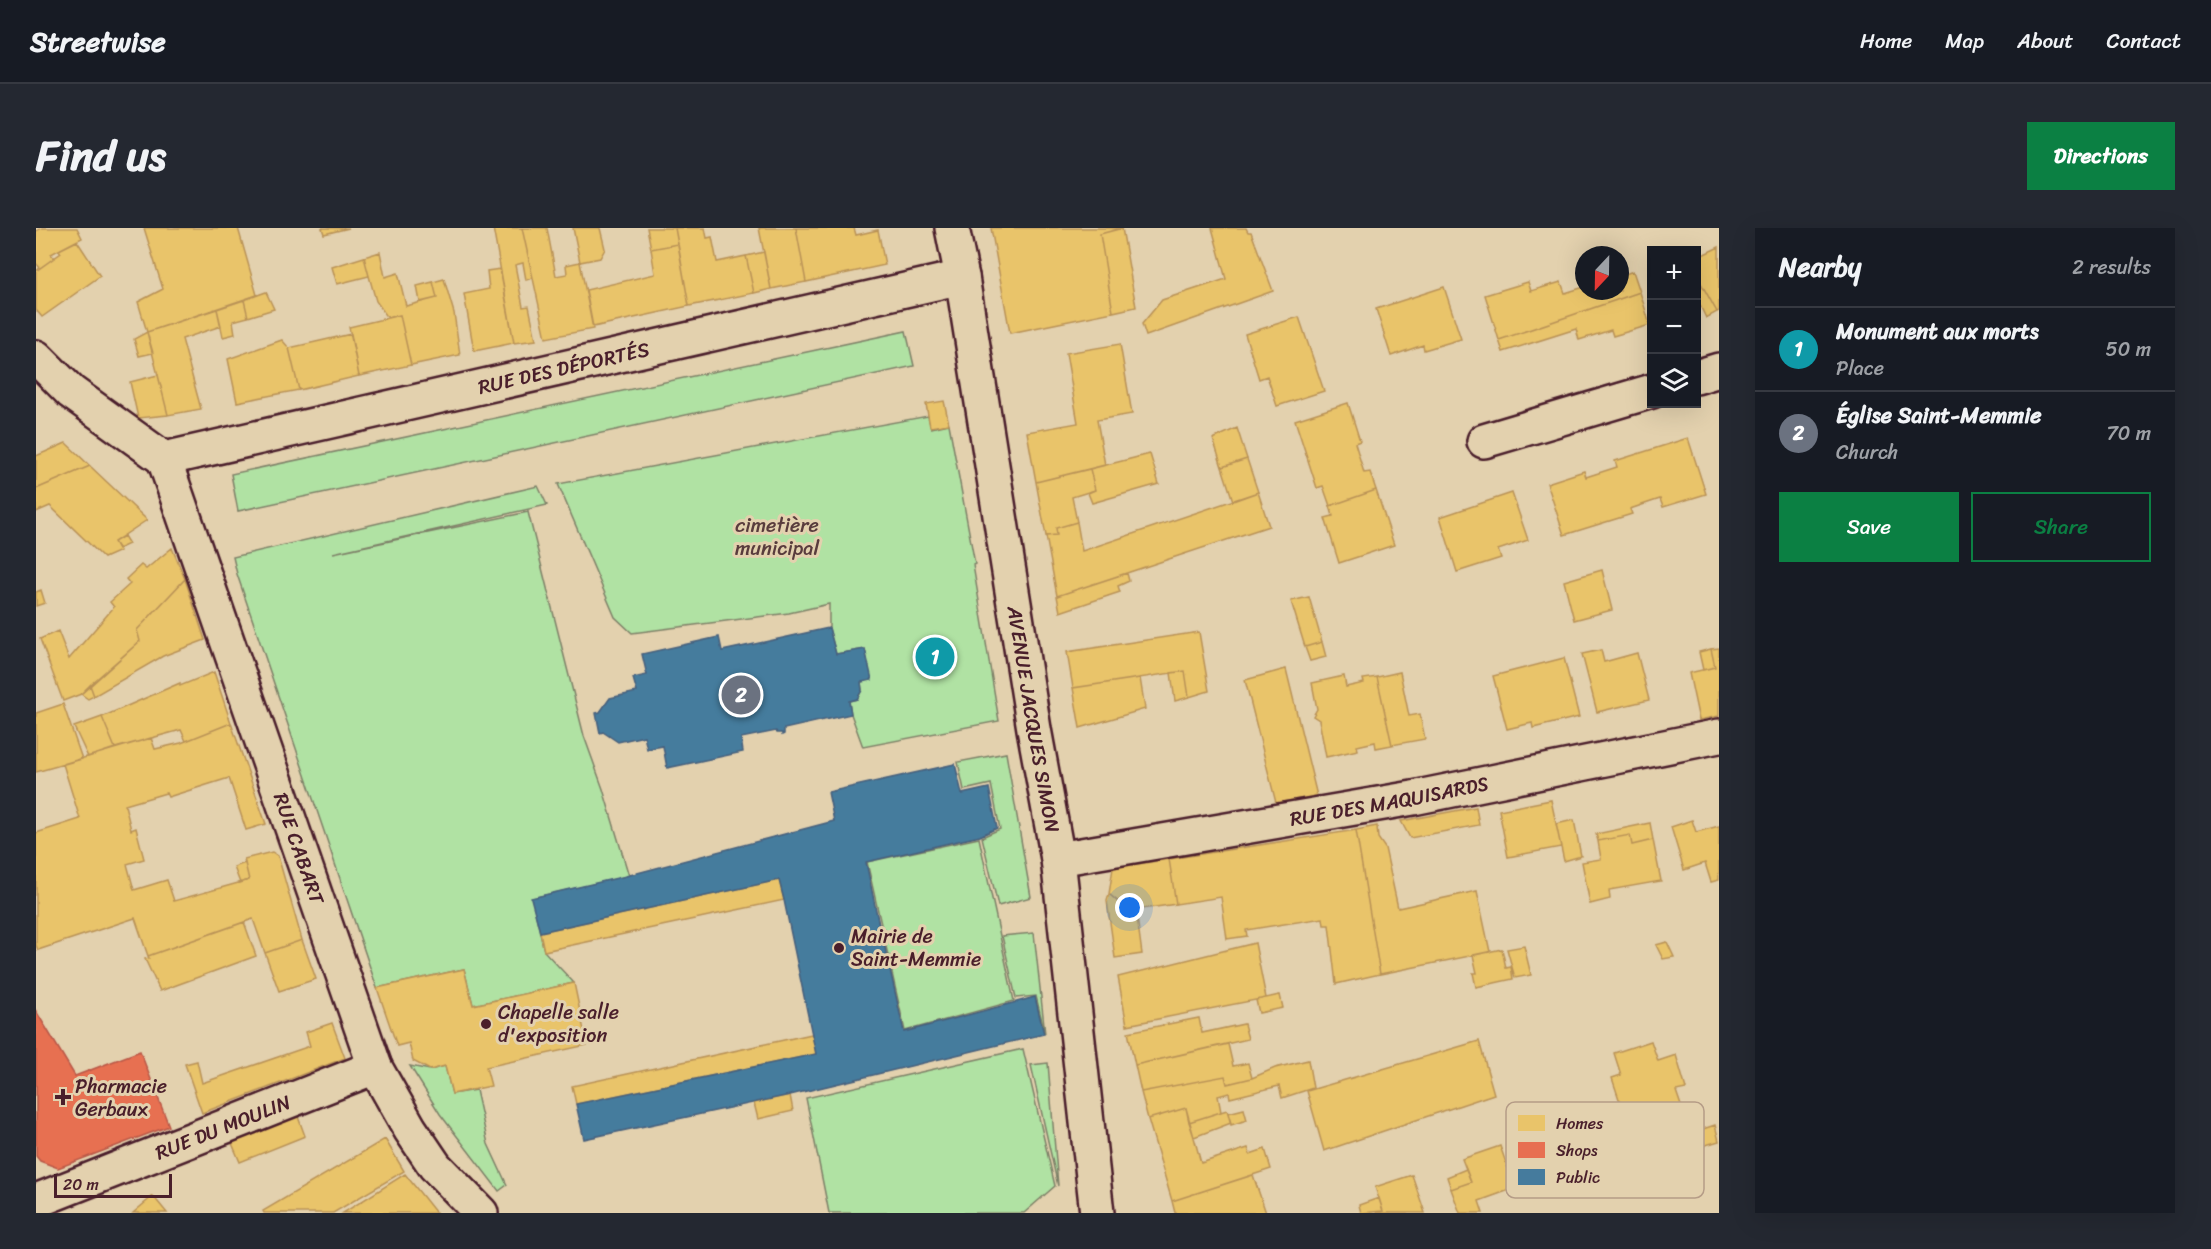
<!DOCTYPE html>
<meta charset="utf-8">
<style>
:root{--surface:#171b24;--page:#242831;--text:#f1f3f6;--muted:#9ea1a6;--line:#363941;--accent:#0b8043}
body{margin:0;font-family:Sriracha,sans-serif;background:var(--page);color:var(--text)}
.controls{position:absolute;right:18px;top:18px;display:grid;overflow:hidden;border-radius:0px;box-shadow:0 6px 24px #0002}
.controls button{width:54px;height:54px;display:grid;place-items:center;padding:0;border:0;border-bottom:2px solid var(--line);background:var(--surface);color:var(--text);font:30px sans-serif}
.compass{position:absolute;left:1539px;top:18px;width:54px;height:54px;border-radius:50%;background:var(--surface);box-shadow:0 6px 24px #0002;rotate:202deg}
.scale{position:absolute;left:18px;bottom:15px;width:118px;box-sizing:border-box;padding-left:6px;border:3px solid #4a1f2b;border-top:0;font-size:16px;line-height:21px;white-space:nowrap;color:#4a1f2b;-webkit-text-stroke:4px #e3d1ae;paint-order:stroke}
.you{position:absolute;left:1094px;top:680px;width:21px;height:21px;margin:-15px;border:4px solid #fff;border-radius:50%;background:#1a73e8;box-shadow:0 0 0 9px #1a73e833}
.badge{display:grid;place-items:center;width:39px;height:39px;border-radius:50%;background:var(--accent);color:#fff;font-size:20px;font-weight:700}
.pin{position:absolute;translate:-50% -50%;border:3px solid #fff;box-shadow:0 2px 6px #0006}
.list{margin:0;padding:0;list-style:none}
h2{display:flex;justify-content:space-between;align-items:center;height:78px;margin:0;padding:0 24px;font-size:26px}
h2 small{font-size:20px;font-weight:400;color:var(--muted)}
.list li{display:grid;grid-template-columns:39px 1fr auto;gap:18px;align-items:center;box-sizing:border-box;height:84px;padding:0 24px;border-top:2px solid var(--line)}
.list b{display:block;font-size:22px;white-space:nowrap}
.list p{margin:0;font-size:20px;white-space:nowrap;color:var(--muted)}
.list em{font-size:20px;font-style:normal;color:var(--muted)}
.actions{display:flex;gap:12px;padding:18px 24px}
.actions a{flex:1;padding:14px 0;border:2px solid var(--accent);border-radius:0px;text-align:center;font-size:21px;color:var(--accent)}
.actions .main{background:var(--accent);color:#fff}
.icon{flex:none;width:33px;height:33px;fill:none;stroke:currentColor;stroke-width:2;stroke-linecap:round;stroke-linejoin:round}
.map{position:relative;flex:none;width:1683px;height:985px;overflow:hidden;border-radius:0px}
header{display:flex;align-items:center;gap:36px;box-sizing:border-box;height:84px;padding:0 30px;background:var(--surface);border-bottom:2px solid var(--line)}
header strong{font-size:28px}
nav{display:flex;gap:33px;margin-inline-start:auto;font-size:21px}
.intro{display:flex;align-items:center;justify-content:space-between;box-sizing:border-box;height:144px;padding:0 36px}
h1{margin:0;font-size:42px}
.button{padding:15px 27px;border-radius:0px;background:var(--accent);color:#fff;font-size:21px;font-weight:700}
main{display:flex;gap:36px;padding:0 36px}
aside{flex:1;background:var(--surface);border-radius:0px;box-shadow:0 6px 24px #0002}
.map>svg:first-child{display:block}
.green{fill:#b0e2a3;stroke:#7d8067;stroke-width:1.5}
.homes{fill:#e9c46a;stroke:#b99257;stroke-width:1.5}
.shops{fill:#e76f51;stroke:#b85746;stroke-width:1.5}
.public{fill:#457b9d;stroke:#465f7b;stroke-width:1.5}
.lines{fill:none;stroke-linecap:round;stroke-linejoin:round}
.minor-casing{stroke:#4a1f2b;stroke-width:38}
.minor{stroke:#e3d1ae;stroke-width:33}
.poi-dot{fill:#4a1f2b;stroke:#e3d1ae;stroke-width:2}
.labels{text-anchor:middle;stroke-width:6;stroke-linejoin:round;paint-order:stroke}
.street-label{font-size:20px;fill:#4a1f2b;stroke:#e3d1ae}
.park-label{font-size:20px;fill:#593c3d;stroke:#e3d1ae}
.poi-label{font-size:20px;fill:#4a1f2b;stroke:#e3d1ae;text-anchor:start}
.key{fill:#e3d1ae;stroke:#b59c87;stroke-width:1.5}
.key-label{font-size:16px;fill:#4a1f2b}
</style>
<header>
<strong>Streetwise</strong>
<nav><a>Home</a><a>Map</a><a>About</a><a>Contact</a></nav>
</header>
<div class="intro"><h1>Find us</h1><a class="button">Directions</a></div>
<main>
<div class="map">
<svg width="1683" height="985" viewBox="0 0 1683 985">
<rect width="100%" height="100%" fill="#e3d1ae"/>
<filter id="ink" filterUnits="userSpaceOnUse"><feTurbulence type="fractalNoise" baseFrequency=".0167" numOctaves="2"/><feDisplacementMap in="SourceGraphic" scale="12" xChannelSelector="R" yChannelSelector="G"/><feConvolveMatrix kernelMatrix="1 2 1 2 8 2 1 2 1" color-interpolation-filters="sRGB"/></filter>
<g filter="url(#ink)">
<path class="green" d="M870,103L878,138L202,283L195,246Z
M892,188L895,200L913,196L939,336L937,337L963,493L827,519L815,486L813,473L821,471L826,462L825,454L835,452L829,421L800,426L793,400V376L753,385L596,405L579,389L522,256Z
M502,258L511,277L297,325L492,284L548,508L567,561L593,648L496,670L508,723L538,755L437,777L428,741L341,760L201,346L197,329Z
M970,525L995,669L962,678L946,609L964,601L955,556L928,562L922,534Z
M943,610L978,773L869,803L831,634Z
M998,705L1009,806L1000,768L980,770L966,708Z
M987,821L1019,958L988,985H793L770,870Z
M1012,835L1022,958L995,837Z
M374,838L394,842L409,838L416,866L440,862L452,916L471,957L463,963L404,886Z"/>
<path class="homes" d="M6,0H41L46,10L15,26L18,30L4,40L0,35V3Z
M108,0H202L221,67L111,104L102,74L127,61Z
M286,0H313L288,6Z
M457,0H486L497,50L490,52L487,35L479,37L487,79L493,78L500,112L478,115Z
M486,0H511L520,48L531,46L530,37L544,34L557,101L510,110Z
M537,0H564L569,21L564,30L544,34Z
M611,0H639L642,16L615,21Z
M639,0H669L671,10L676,9L681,34L710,28L718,65L653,78Z
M723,0H760L770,54L735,61Z
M760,0H818L820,7L842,2L849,37L770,54Z
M955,0H1087L1064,6L1077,84L974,105Z
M1086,0L1100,79L1077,84L1064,6Z
M1176,0H1210L1212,4H1215L1237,63L1110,108L1106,96L1126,72L1190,51Z
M41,13L64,48L6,89L0,82V43L25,25L23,22Z
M642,16L653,78L557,99L550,62L619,46L615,21Z
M1683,19V83L1681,84L1660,46V30Z
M344,24L349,49L362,45L370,78L401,70L397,54L408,51L418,85L424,127L375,137L364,87L352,90L340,73L333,48L328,29Z
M728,24L735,61L718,65L710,28Z
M328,29L333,48L301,56L296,39Z
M464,41L478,115L438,123L428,66L453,61L451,43Z
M1597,43L1604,64L1463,112L1449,67L1492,54L1495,63L1525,54L1529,65L1548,59V63H1584V48Z
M1660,46L1681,84L1670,90L1660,69Z
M397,54L401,70L384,74L381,58Z
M1408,59L1425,111L1388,122L1387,117L1355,128L1340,81Z
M230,64L238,81L212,89L208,72Z
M1604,64L1614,97L1577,108L1575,102L1543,112L1540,101L1467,124L1463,112Z
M208,72L212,89L197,93L199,106L187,109L181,81Z
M181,81L185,98L146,111L165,181L132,187L111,104Z
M364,87L375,137L323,148L313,99Z
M1263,89L1288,163L1241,178L1231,148L1223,151L1209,106Z
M111,104L117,125L103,128L98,111Z
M315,106L323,148L263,162L253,120Z
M246,112L253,120L263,162L201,174L192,131Z
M1084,116L1096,186L1061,192L1069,237L1000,254L991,204L1042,195L1030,125Z
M122,147L132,187L102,190L94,154Z
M908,173L913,196L894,199L890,176Z
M1312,175L1324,213L1319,215L1328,245L1334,244L1340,262L1294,278L1287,258L1281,260L1259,192Z
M1201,200L1211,231L1186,239L1177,211Z
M1652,210L1670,266L1627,279L1624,271L1594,281L1596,286L1528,307L1511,255L1548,243L1550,249L1581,239L1579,233Z
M30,215L54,238L0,261V228Z
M1114,226L1123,256L1056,275L1052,265L1059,262L1054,241Z
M1211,231L1222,264L1197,273L1186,239Z
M54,238L111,292L78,314L84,323L68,330L14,278L0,284V261Z
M1054,241L1059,262L1036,269L1041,294L1020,300L1021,307L1010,308L1000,254Z
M1340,262L1358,317L1303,335L1289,290L1297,288L1294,278Z
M1222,264L1233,298L1021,368L1010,308L1021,307L1020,300L1041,294L1046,323Z
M1476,265L1492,312L1462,322L1465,330L1421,344L1404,289Z
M88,308L93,316L82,321L78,314Z
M136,320L149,351L101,402L104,413L45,466L27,473L4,411L22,403L33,431L78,379L74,374L94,356L90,351L105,337L110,341Z
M1566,342L1576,382L1538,392L1528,353Z
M1091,345L1093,353L1082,358L1084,364L1024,384L1021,368Z
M149,351L169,412L127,428L58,468L54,457L104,413L101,402Z
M5,362L9,375L0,378V364Z
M1273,369L1286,414L1269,419L1255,373Z
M1163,404L1173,463L1153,469L1149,443L1037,460L1031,424Z
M1286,414L1290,429L1274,433L1269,419Z
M1683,420V488L1663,492L1653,445L1679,439L1675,421Z
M1675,421L1679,439L1667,442L1663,424Z
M1565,422L1568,434L1601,425L1613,472L1561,484L1546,426Z
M1528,430L1543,489L1497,500L1496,495L1471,501L1457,448Z
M1250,441L1281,568L1240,575L1209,452Z
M1149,443L1153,469L1139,473L1135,445Z
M178,444L195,495L150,513L145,502L79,520L66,489L144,455V458Z
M1364,444L1373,488L1384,486L1389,511L1356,517L1341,449Z
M1308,448L1310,459L1328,455L1327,451L1341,449L1356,517L1340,520L1339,514L1321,518L1322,522L1290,529L1283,492L1277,488L1281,481L1276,455Z
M1104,450L1109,481L1044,500L1037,460Z
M54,457L58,468L52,471L45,466Z
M27,476L46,531L0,544V485Z
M66,489L79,520L52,529L38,499Z
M195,495L230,596L210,602L193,550L132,569L130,565L89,577L95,602L100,600L108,631L91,636L98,662L131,652L138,673L213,652L208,631L236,624L242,628L266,712L229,725L217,691L112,728L99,690L2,722L0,717V605L44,591L27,536L115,510L119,521L145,515Z
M1515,572L1525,619L1472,629L1463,582Z
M1440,579L1443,597L1374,610L1365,593Z
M1538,592L1545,628L1528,633L1520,596Z
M1656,592L1660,604L1683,598V652L1675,654L1669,635L1648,642L1635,599Z
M1614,595L1617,612L1596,617L1594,607L1562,613L1560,606Z
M1341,598L1342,610L1349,620L1362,680L1441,663L1454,724L1344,746L1320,602Z
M1320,602L1344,746L1300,756L1293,697H1288L1287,690L1210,702L1211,708L1191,711L1185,669L1140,676L1133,631Z
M1594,607L1596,617L1617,612L1625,653L1573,662L1574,671L1554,676L1546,634L1565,631L1562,613Z
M1133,631L1140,676L1092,683L1073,666L1077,640Z
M209,635L213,652L204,655L198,639Z
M743,652L748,672L508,723L504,704Z
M1073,666L1101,689L1106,726L1079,730L1071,673Z
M208,694L220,728L124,763L109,731L113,730L112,728Z
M266,712L280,751L243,763L229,725Z
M1631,714L1638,729L1627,731L1620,717Z
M1219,715L1230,770L1091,797L1082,749Z
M1488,718L1495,747L1479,750L1471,721Z
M1466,721L1470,740L1475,739L1477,751L1440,759L1437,745H1441L1437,727Z
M428,741L437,777L538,755L551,817L450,839L455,858L416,866L409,838L394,842L377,833L373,815L361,818L341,760Z
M1244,767L1247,780L1223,785L1220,772Z
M1163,790L1166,805L1208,796L1212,811L1099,837L1092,804Z
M296,795L309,830L166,885L149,836L161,833L166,855L274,818L270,804Z
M776,806L780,826L540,876L536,858Z
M1443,813L1458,866L1288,923L1271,863Z
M1615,813L1622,833L1640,827L1650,861L1640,863L1651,895L1661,892L1664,902L1679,897L1683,913L1604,937L1598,918L1589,921L1579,886L1587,883L1576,850L1585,847L1578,825Z
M1192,816L1197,838L1212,835L1216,850L1191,856L1189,848L1105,864L1099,837Z
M1272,832L1277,860L1246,870L1243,858L1194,870L1193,865L1182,868L1185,884L1153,894L1150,880L1112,891L1105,864L1189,848L1191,856L1216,850L1239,840Z
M754,867L757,883L722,891L718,875Z
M1150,880L1165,935L1212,920L1214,926L1229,921L1235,941L1136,973L1112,891Z
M1208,881L1211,892L1195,897L1192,885Z
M1191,882L1195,895L1158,909L1153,894Z
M261,886L269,908L204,934L195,913Z
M349,911L368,943L297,985H228L227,983Z
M1464,918L1479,960L1443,973L1447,985H1424L1415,961L1435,954L1426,931Z
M1430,941L1435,954L1415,961L1411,949Z
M369,946L400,985H307Z
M1217,947L1230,985H1139L1136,973Z
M1376,947L1389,985H1340L1347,983L1339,959Z
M117,968L131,985H97Z
M1343,970L1347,983L1325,985L1323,977Z"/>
<path class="shops" d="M0,783L39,848L104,823L133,898L22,940L4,933L0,928Z"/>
<path class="public" d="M793,400L800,426L829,421L836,452L825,454L826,462L821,471L813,473L815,486L748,501V506L746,507V505H741L740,503L705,510L707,524L631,540L627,518L611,521L608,508L582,514L567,504L564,505L560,485L564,484L574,470L601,464L597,450L611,447L606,426L683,409L686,423Z
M919,536L926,566L953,560L961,600L944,608L830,634L844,702L849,701L851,710L847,711L851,729L856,728L857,736L853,737L868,804L999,769L1008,806L754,867L548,911L540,876L780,826L748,672L743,652L504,704L495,670L590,648L798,593L792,564Z"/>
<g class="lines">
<defs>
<g id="minor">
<path id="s1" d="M916,0L926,49L998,501L1022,631L1061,985"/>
<path d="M0,129L35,164L128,231"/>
<path d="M1660,149L1683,142"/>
<path d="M1448,213L1616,163"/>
<path id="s2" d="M128,231L339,839L374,901L399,938L445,985"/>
<path id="s3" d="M128,231L926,49"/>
<path id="s4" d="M1022,631L1377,570L1683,508"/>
<path id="s5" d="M0,973L339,839"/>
</g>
</defs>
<use href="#minor" class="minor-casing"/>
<use href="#minor" class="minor"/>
</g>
</g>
<g class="poi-dot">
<circle cx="803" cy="720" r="6"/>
<circle cx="450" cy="796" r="6"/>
<path d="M24 860h6v6h6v6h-6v6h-6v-6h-6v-6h6z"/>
</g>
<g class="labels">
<g class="street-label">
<text dy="7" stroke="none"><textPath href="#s3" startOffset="410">RUE DES DÉPORTÉS</textPath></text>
<text dy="7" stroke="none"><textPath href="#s1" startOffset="498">AVENUE JACQUES SIMON</textPath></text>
<text dy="7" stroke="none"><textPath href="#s4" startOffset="336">RUE DES MAQUISARDS</textPath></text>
<text dy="7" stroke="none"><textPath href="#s2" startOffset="412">RUE CABART</textPath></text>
<text dy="7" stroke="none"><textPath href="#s5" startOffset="201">RUE DU MOULIN</textPath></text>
</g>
<g class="park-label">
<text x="741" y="304">cimetière<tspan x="741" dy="23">municipal</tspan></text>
</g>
<g class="poi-label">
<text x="815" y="715">Mairie de<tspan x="815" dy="23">Saint-Memmie</tspan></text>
<text x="462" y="791">Chapelle salle<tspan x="462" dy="23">d'exposition</tspan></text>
<text x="39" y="865">Pharmacie<tspan x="39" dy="23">Gerbaux</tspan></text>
</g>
</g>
<rect x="1470" y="874" width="198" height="96" rx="9" class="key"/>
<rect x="1482" y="887" width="27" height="16" fill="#e9c46a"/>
<rect x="1482" y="914" width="27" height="16" fill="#e76f51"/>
<rect x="1482" y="941" width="27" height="16" fill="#457b9d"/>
<g class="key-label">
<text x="1520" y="901">Homes</text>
<text x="1520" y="928">Shops</text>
<text x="1520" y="955">Public</text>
</g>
</svg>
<div class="controls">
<button>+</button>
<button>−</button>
<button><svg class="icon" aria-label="layers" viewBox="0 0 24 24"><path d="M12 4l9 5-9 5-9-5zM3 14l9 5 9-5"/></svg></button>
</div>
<svg class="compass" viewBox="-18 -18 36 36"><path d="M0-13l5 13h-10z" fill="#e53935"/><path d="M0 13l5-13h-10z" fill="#9ea1a6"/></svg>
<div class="scale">20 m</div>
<div class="you"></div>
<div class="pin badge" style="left:899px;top:429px;background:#0f9aa8">1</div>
<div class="pin badge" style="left:705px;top:467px;background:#6b7280">2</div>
</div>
<aside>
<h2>Nearby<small>2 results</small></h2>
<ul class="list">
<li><span class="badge" style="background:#0f9aa8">1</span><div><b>Monument aux morts</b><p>Place</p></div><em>50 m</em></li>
<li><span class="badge" style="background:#6b7280">2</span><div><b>Église Saint-Memmie</b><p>Church</p></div><em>70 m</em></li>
</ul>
<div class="actions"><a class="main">Save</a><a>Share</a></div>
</aside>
</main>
